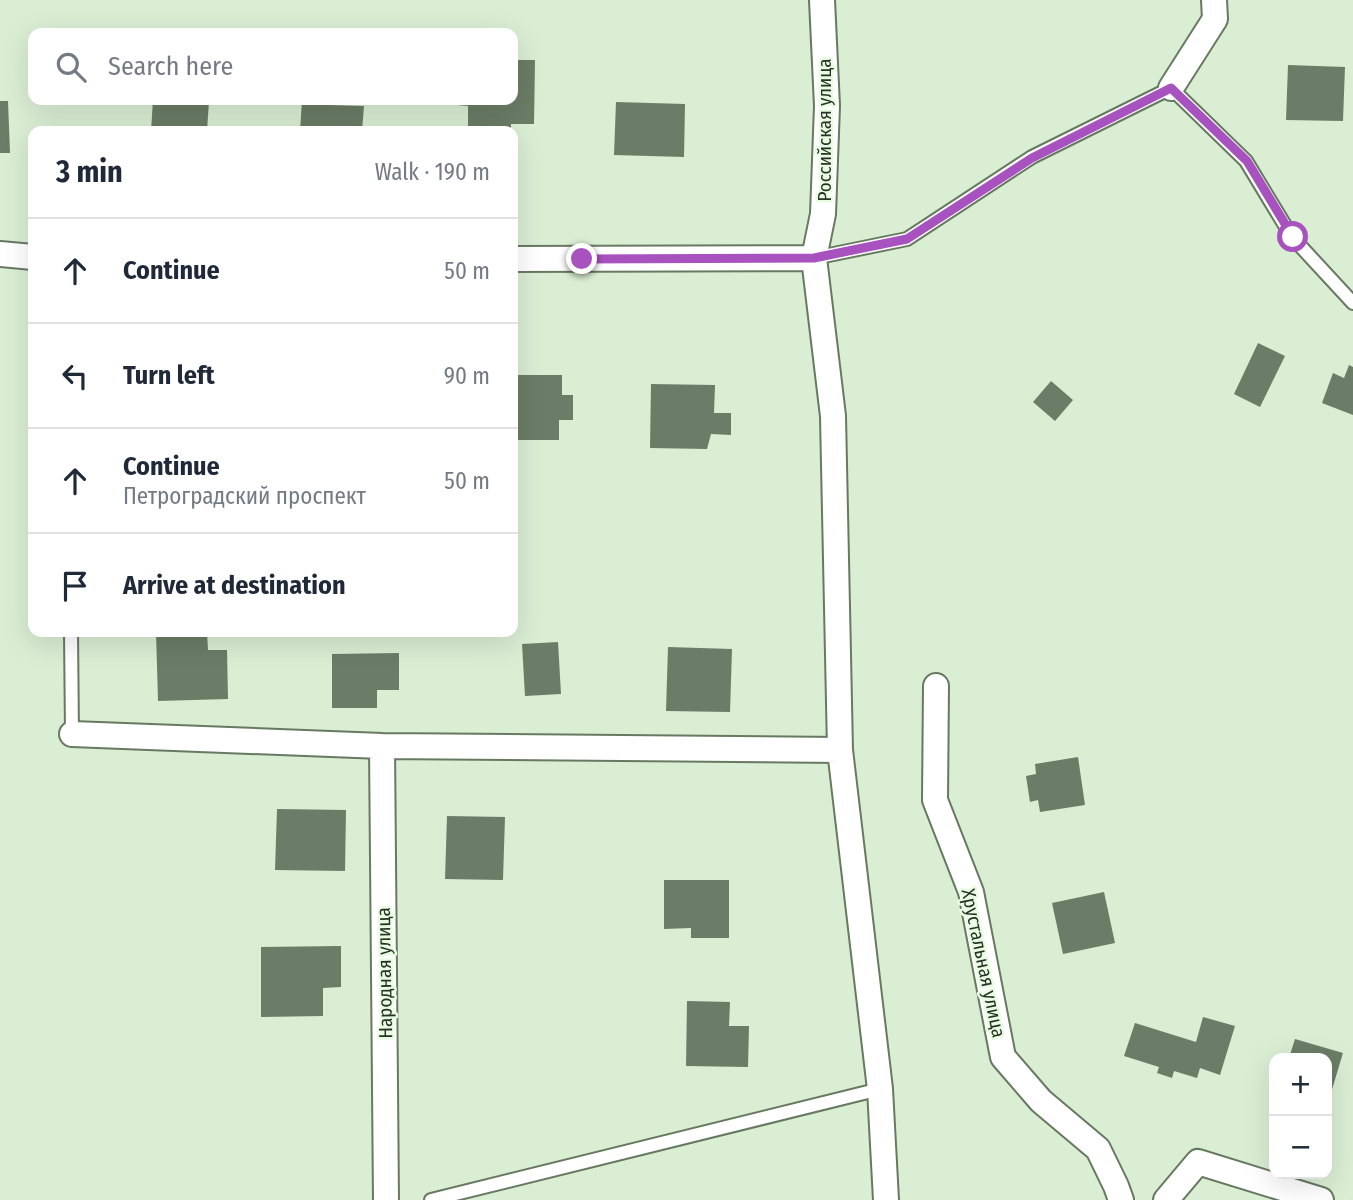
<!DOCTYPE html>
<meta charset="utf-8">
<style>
:root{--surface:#fff;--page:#f2f2f3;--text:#1f2937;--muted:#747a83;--line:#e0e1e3}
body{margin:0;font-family:"Fira Sans Condensed",sans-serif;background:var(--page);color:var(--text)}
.controls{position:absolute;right:21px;bottom:21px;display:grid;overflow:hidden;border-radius:14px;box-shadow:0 7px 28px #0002}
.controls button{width:63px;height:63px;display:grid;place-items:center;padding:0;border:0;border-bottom:2px solid var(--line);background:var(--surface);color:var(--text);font:35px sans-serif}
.stop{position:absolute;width:21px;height:21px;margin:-16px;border:5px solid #a852c0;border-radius:50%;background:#fff}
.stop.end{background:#a852c0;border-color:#fff;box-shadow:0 2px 7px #0008}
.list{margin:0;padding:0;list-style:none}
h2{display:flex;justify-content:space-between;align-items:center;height:91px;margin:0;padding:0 28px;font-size:30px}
h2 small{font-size:23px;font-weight:400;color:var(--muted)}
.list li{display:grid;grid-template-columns:46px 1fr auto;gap:21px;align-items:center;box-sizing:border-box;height:105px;padding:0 28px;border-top:2px solid var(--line)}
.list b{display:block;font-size:26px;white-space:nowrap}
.list p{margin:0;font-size:23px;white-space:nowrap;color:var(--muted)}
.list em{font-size:23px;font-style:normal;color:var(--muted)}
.icon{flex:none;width:38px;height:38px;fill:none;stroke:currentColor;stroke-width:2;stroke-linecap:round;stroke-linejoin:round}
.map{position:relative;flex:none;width:1353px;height:1200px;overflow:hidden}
.search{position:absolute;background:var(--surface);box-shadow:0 7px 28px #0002;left:28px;top:28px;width:490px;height:77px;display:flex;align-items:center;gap:18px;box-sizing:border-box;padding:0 24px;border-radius:14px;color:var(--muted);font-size:26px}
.panel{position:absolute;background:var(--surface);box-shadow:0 7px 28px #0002;left:28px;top:126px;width:490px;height:511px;border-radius:14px}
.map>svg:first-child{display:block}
.building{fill:#6b7d66}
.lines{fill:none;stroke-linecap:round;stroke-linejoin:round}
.service-casing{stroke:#687962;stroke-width:16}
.minor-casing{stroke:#687962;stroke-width:28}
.service{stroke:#fff;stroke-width:12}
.minor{stroke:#fff;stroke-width:24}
.route{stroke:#a852c0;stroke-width:9}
.labels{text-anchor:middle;stroke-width:5;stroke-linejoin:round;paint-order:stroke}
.street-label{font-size:19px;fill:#293026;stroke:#e7fce1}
</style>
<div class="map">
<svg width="1353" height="1200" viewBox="0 0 1353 1200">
<rect width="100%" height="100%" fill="#daeed4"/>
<path class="building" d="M513,60H535L534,124H511V131H468V106L457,105V100H513Z
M1288,65L1345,67L1343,121L1286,120Z
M153,100L209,101L207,131H151Z
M302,100H331L330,105L364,106L362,131H300Z
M0,101H8L10,153H0Z
M616,102L685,104L684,157L614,155Z
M1258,343L1285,356L1260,407L1234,394Z
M1349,365L1353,367V415L1322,403L1333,373L1344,378Z
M513,375H562V395H573V420H559V440H513Z
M1051,381L1073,400L1055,421L1033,402Z
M651,384L715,385L714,413H731V435L711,434L707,449L650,448Z
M156,632H207L208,650H227L228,699L158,701Z
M558,642L561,694L525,696L522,644Z
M668,647L732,649L730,712L666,711Z
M399,653V690H377V708H332V654Z
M1078,757L1085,805L1040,812L1038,800L1030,802L1026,776L1036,774L1035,764Z
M277,809L346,810L345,871L275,870Z
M447,816L505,817L503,880L445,879Z
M664,880H729V938H691V928L664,929Z
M1104,892L1115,943L1063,954L1052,903Z
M341,946V987L323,988V1016L261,1017V947Z
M687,1001L730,1002L729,1026H749L748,1067L686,1066Z
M1203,1017L1235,1026L1220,1075L1200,1068L1197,1078L1174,1071L1172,1078L1157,1073L1159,1067L1124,1056L1135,1023L1196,1042Z
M1295,1039L1343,1053L1327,1106V1058H1289Z"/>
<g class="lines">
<defs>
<path id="service" d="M814,258L907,239L1032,157L1171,88L1246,161L1292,237L1353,303
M71,632L72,734
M431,1200L880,1089"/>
<path id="minor" d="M822,0L827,106L823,214L814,258L833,416L840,750L880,1089L886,1200
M1171,88L1215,19L1214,0
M0,254L33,257
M513,259L814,258
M936,686L935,800L971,892L1003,1057L1041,1101L1098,1149L1116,1186L1121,1200
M72,734L382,746L840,750
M382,746L386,1200
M1166,1200L1198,1162L1321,1200"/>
</defs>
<use href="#service" class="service-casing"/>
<use href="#minor" class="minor-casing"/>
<use href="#service" class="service"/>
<use href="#minor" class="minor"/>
</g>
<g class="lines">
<path class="route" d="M582,259L814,258L907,239L1032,158L1171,88L1247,161L1293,237"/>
</g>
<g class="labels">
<g class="street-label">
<text transform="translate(824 130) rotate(-90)" y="7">Российская улица</text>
<text transform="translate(984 963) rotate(78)" y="7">Хрустальная улица</text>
<text transform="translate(384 973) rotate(-91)" y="7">Народная улица</text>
</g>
</g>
</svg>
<div class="controls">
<button>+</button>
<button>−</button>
</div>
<div class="stop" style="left:1293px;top:237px"></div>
<div class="stop end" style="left:582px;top:259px"></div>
<div class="search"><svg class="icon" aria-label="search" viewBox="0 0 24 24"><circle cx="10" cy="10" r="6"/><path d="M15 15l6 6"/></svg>Search here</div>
<section class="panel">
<h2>3 min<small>Walk · 190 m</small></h2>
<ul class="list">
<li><svg class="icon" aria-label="ahead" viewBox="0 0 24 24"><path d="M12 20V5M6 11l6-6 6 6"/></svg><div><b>Continue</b></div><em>50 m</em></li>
<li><svg class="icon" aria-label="left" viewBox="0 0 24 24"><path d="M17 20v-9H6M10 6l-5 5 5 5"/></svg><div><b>Turn left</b></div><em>90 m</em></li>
<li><svg class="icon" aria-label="ahead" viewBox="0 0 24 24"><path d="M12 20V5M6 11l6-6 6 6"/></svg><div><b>Continue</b><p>Петроградский проспект</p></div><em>50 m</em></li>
<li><svg class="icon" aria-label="arrive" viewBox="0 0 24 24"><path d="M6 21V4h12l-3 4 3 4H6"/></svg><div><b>Arrive at destination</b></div></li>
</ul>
</section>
</div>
